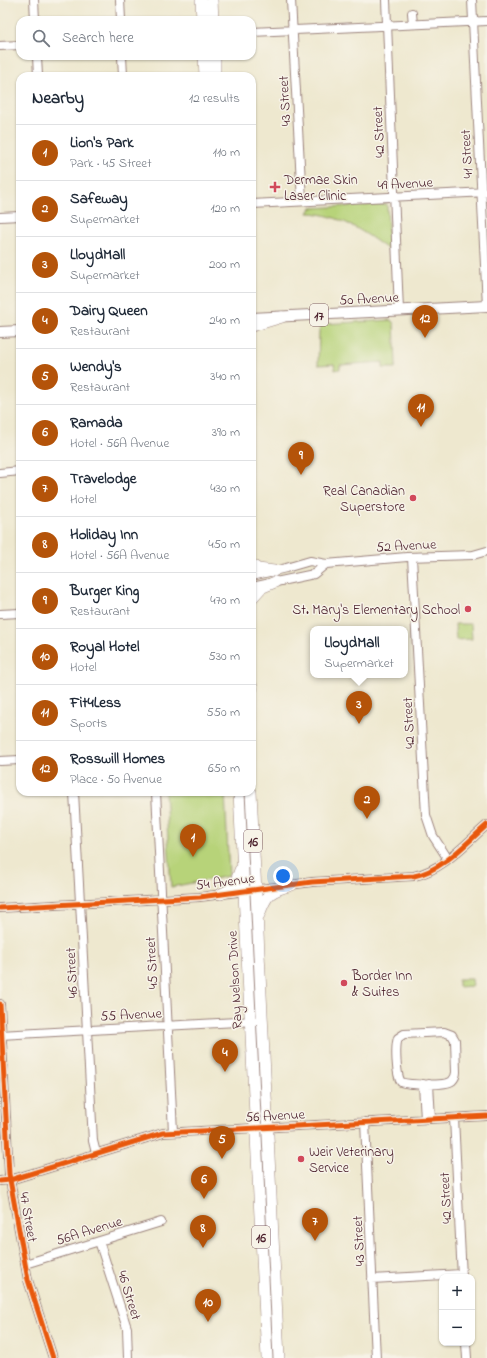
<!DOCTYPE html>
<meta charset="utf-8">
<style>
:root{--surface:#fff;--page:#f2f2f3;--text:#1f2937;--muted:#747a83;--line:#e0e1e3;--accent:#b45309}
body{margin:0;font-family:"Indie Flower",sans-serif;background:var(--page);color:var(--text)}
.controls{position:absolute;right:12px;bottom:12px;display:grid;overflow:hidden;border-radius:8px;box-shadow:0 1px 3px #0004}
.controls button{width:36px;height:36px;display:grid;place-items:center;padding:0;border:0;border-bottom:1px solid var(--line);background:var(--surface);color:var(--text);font:20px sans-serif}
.you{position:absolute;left:283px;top:876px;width:14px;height:14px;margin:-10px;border:3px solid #fff;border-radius:50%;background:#1a73e8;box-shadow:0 0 0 6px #1a73e833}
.badge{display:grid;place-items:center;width:26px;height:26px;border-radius:50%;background:var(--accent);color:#fff;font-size:13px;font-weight:700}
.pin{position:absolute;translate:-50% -33px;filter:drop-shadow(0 1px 2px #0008)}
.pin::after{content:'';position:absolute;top:21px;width:14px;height:12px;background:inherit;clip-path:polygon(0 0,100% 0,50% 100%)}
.popup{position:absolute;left:310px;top:626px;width:98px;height:52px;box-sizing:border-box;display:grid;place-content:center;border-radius:8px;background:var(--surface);filter:drop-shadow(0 1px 3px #0005);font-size:13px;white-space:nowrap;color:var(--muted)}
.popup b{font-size:15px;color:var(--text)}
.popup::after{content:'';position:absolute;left:50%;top:100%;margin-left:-8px;border:8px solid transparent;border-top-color:var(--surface)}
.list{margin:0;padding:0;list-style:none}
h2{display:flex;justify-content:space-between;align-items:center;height:52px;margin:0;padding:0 16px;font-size:17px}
h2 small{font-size:13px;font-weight:400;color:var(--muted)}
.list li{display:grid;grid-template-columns:26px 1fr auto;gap:12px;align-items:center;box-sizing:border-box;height:56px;padding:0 16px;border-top:1px solid var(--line)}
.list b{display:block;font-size:15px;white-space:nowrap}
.list p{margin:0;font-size:13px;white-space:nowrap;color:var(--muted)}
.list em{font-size:13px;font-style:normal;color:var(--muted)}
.icon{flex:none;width:22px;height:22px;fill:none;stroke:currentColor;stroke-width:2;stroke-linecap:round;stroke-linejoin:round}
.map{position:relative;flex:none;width:487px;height:1358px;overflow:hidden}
.search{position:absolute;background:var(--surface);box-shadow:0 1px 3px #0004;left:16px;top:16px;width:240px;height:44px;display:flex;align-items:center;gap:10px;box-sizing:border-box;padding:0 14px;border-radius:12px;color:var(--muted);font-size:15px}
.panel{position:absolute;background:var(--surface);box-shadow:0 1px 3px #0004;left:16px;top:72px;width:240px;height:724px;border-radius:12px}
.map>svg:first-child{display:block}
.green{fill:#b7d379;stroke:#807952}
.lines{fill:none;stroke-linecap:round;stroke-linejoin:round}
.minor-casing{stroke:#9c847d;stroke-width:10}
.major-casing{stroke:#9c847d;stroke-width:12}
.highway-casing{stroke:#9c847d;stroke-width:12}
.minor{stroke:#fff;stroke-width:8}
.major{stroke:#fff;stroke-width:10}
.highway{stroke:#fff;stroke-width:11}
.cycleway-casing{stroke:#f7f3e8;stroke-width:8}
.cycleway{stroke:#e8590c;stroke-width:5}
.poi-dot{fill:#d1495b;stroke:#f7f3e8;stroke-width:1.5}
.labels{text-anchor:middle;stroke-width:3;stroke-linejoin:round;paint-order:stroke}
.shield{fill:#f7f3e8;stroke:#7e5f64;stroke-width:1}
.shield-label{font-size:13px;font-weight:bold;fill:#4a1f2b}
.street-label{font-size:14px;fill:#4a1f2b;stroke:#f7f3e8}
.poi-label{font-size:14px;fill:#4a1f2b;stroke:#f7f3e8;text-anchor:start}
</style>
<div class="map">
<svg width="487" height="1358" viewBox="0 0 487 1358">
<rect width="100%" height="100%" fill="#f7f3e8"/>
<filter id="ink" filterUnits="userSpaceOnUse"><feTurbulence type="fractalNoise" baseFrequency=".025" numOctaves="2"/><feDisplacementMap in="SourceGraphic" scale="8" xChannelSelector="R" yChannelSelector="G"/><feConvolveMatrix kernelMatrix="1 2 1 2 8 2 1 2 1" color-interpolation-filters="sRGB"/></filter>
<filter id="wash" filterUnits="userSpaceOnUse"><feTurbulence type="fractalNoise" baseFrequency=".012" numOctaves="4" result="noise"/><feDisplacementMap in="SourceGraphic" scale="16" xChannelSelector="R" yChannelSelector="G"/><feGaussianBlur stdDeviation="0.9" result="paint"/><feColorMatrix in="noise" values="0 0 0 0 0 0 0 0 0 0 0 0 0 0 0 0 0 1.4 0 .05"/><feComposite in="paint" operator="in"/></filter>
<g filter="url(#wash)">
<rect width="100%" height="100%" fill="#eee8cf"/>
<path class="green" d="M387,204L389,250C364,232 339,214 308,213L311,208Z
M391,320L394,324L396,364L395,368H383V362L340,365V369L335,370L334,364L318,365L319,331L322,324Z
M455,624H471L472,639L456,640Z
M165,792H225L229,876L171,887Z
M458,979H472L473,986L458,987Z"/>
</g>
<g filter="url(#ink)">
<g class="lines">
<defs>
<path id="minor" d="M34,0L35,20
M120,0L121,20
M291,0L302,201
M386,0L399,311
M472,0L487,306
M412,13L413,24
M252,32L487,21
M0,46L20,45
M37,56L38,76
M122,56L123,76
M252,204L487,192
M0,217L20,216
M0,473L20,471
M412,557L426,815L433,836L448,859
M252,576L286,568L310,561L326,564L407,557L473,555L487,551
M252,587L314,574L326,564
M0,614L20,613
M0,761L20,760
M74,792L93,1141L96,1153
M156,792L173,1132
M0,908L200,897L312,882L414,876C443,870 465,844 487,825
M0,1004L9,1174L28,1280L53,1358
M444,1032L452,1035L455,1040L456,1072C456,1075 455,1078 452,1081C446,1086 408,1085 401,1082C396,1075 395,1046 398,1038L404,1034Z
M0,1035L255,1021
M423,1084L425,1119
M429,1084L431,1119
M454,1118L462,1277
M365,1122L376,1358
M0,1181L10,1180L163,1133L487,1116
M99,1241L127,1328L128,1358
M25,1264L161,1222
M372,1279L462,1274
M466,1343L467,1358"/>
<path id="major" d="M252,318L487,306
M0,332L20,331"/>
<path id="highway" d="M201,0L202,20
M212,0L213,20
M204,56L205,76
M215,56V76
M252,326L282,317
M252,565L258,569L274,571
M252,598L261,588L275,582
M252,687V688
M239,792L267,1358
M251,792L279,1358
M221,894C235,888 235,884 240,870
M259,915C267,893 270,891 292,885"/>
</defs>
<use href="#minor" class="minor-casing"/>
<use href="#major" class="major-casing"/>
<use href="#highway" class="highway-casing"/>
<use href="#minor" class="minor"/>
<use href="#major" class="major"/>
<use href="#highway" class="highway"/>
<defs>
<path id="cycleway" d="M0,908L200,897L312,882L414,876C443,870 465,844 487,825
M0,1004L9,1174L28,1280L53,1358
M0,1181L10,1180L163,1133L487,1116"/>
</defs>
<use href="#cycleway" class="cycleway-casing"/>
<use href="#cycleway" class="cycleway"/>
</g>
</g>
<g class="poi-dot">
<path d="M273 181h4v4h4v4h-4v4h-4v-4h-4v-4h4z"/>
<circle cx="413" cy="498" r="4"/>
<circle cx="468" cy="609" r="4"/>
<circle cx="344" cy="983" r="4"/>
<circle cx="301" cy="1159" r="4"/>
</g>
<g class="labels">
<g class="shield">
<rect x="310" y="304" width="18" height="22" rx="3"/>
<rect x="244" y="830" width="18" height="22" rx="3"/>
<rect x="252" y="1226" width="18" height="22" rx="3"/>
</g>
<g class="shield-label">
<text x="319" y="320">17</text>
<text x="253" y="846">16</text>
<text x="261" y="1242">16</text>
</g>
<g class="street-label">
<text transform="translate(284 101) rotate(-93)" y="5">43 Street</text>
<text transform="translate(378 132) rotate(-93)" y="5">42 Street</text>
<text transform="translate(466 154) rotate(-93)" y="5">41 Street</text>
<text transform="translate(405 183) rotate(-3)" y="5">49 Avenue</text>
<text transform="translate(369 298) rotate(-3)" y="5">50 Avenue</text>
<text transform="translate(406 545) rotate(-3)" y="5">52 Avenue</text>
<text transform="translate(408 723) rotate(-93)" y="5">42 Street</text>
<text transform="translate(225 881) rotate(-7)" y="5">54 Avenue</text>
<text transform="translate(151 963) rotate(-93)" y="5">45 Street</text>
<text transform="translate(71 973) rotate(-93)" y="5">46 Street</text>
<text transform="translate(234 980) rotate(-93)" y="5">Ray Nelson Drive</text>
<text transform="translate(131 1014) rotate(-3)" y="5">55 Avenue</text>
<text transform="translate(275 1115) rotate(-3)" y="5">56 Avenue</text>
<text transform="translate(445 1198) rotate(-93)" y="5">42 Street</text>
<text transform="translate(29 1217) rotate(80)" y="5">47 Street</text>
<text transform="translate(89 1230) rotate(-17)" y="5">56A Avenue</text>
<text transform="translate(358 1241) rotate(-93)" y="5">43 Street</text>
<text transform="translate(130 1295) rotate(73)" y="5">46 Street</text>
</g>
<g class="poi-label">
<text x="284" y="184">Dermae Skin<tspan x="284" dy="16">Laser Clinic</tspan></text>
<text x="405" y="495" text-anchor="end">Real Canadian<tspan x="405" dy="16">Superstore</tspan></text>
<text x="460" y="614" text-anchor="end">St. Mary's Elementary School</text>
<text x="352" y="980">Border Inn<tspan x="352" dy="16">&amp; Suites</tspan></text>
<text x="309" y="1156">Weir Veterinary<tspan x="309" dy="16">Service</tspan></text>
</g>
</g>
</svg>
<div class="controls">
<button>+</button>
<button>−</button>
</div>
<div class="you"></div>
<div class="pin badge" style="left:193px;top:857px">1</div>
<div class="pin badge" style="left:367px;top:819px">2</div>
<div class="pin badge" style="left:359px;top:724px">3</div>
<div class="popup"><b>LloydMall</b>Supermarket</div>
<div class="pin badge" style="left:225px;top:1072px">4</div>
<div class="pin badge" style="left:222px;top:1159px">5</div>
<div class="pin badge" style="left:204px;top:1199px">6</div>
<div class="pin badge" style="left:315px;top:1241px">7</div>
<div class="pin badge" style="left:203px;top:1248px">8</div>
<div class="pin badge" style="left:301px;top:475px">9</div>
<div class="pin badge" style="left:208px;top:1322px">10</div>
<div class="pin badge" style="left:421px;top:427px">11</div>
<div class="pin badge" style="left:425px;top:338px">12</div>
<div class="search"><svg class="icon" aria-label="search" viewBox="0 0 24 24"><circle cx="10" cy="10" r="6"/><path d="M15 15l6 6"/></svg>Search here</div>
<section class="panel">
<h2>Nearby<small>12 results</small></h2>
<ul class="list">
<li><span class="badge">1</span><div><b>Lion's Park</b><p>Park · 45 Street</p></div><em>110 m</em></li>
<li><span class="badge">2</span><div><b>Safeway</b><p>Supermarket</p></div><em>120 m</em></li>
<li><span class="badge">3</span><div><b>LloydMall</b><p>Supermarket</p></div><em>200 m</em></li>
<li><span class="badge">4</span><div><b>Dairy Queen</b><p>Restaurant</p></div><em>240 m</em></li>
<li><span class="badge">5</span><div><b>Wendy's</b><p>Restaurant</p></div><em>340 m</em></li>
<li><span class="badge">6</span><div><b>Ramada</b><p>Hotel · 56A Avenue</p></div><em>390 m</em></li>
<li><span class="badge">7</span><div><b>Travelodge</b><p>Hotel</p></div><em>430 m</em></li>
<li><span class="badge">8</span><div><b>Holiday Inn</b><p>Hotel · 56A Avenue</p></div><em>450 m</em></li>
<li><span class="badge">9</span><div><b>Burger King</b><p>Restaurant</p></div><em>470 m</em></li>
<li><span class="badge">10</span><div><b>Royal Hotel</b><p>Hotel</p></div><em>530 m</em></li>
<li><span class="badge">11</span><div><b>Fit4Less</b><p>Sports</p></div><em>550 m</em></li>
<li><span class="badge">12</span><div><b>Rosswill Homes</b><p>Place · 50 Avenue</p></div><em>650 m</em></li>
</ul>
</section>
</div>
